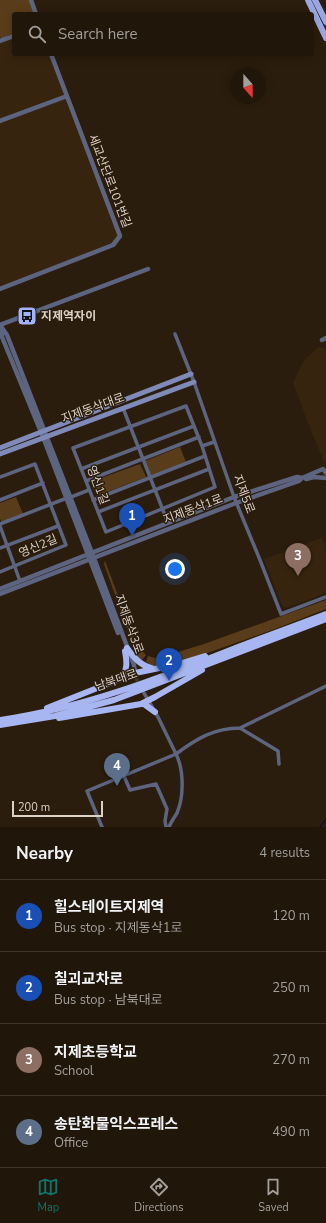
<!DOCTYPE html>
<meta charset="utf-8">
<style>
:root{--surface:#20160a;--page:#2d2318;--text:#f1f3f6;--muted:#a29f9c;--line:#3d352b;--accent:#0f766e}
body{margin:0;font-family:"Nunito Sans","Noto Sans KR",sans-serif;background:var(--page);color:var(--text)}
.compass{position:absolute;left:230px;top:68px;width:36px;height:36px;border-radius:50%;background:var(--surface);box-shadow:0 2px 10px #0003;rotate:159deg}
.scale{position:absolute;left:12px;bottom:10px;width:91px;box-sizing:border-box;padding-left:4px;border:2px solid #dad1c7;border-top:0;font-size:11px;line-height:14px;white-space:nowrap;color:#dad1c7;-webkit-text-stroke:3px #2b1d0d;paint-order:stroke}
.you{position:absolute;left:175px;top:569px;width:14px;height:14px;margin:-10px;border:3px solid #fff;border-radius:50%;background:#1a73e8;box-shadow:0 0 0 6px #1a73e833}
.badge{display:grid;place-items:center;width:26px;height:26px;border-radius:50%;background:var(--accent);color:#fff;font-size:13px;font-weight:700}
.pin{position:absolute;translate:-50% -33px;filter:drop-shadow(0 1px 2px #0008)}
.pin::after{content:'';position:absolute;top:21px;width:14px;height:12px;background:inherit;clip-path:polygon(0 0,100% 0,50% 100%)}
.list{margin:0;padding:0;list-style:none}
h2{display:flex;justify-content:space-between;align-items:center;height:52px;margin:0;padding:0 16px;font-size:17px}
h2 small{font-size:13px;font-weight:400;color:var(--muted)}
.list li{display:grid;grid-template-columns:26px 1fr auto;gap:12px;align-items:center;box-sizing:border-box;height:72px;padding:0 16px;border-top:1px solid var(--line)}
.list b{display:block;font-size:15px;white-space:nowrap}
.list p{margin:0;font-size:13px;white-space:nowrap;color:var(--muted)}
.list em{font-size:13px;font-style:normal;color:var(--muted)}
.icon{flex:none;width:22px;height:22px;fill:none;stroke:currentColor;stroke-width:2;stroke-linecap:round;stroke-linejoin:round}
.map{position:relative;flex:none;width:326px;height:827px;overflow:hidden}
.search{position:absolute;background:var(--surface);box-shadow:0 2px 10px #0003;left:12px;right:12px;top:12px;height:44px;display:flex;align-items:center;gap:10px;box-sizing:border-box;padding:0 14px;border-radius:4px;color:var(--muted);font-size:15px}
.sheet{height:340px;background:var(--surface)}
nav{display:flex;justify-content:space-around;align-items:center;box-sizing:border-box;height:56px;border-top:1px solid var(--line);background:var(--surface);font-size:11px;color:var(--muted)}
nav a{display:grid;justify-items:center;gap:2px}
nav .on{color:var(--accent)}
.map>svg:first-child{display:block}
.built{fill:#36240e}
.green{fill:#593d1b}
.lines{fill:none;stroke-linecap:round;stroke-linejoin:round}
.stream{stroke:#050033;stroke-width:1}
.minor-tunnel{stroke:#453829;stroke-width:3.5;stroke-dasharray:3.5 2;stroke-linecap:butt}
.minor{stroke:#5c6480;stroke-width:3.5}
.tertiary{stroke:#5c6480;stroke-width:4.5}
.secondary{stroke:#7f8ab8;stroke-width:5}
.primary{stroke:#99a8e3;stroke-width:6}
.trunk{stroke:#a7b6f0;stroke-width:6}
.labels{text-anchor:middle;stroke-width:3;stroke-linejoin:round;paint-order:stroke}
.street-label{font-size:12px;fill:#dad1c7;stroke:#2b1d0d}
.poi-label{font-size:12px;font-weight:bold;fill:#dad1c7;stroke:#2b1d0d;text-anchor:start}
</style>
<div class="map">
<svg width="326" height="827" viewBox="0 0 326 827">
<rect width="100%" height="100%" fill="#2b1d0d"/>
<path class="built" d="M0,0H33L39,14H14V54H53L122,234L118,244L115,247L0,290Z
M318,347L325,348L326,352V463L324,462L312,433L293,383L304,360Z
M322,538L326,549V593L286,608L282,606L264,559Z"/>
<path class="green" d="M0,0H31L36,14H14V36L2,41L0,36Z
M180,447L186,462L151,476L145,461Z
M140,464L146,477L97,496L90,482Z
M16,497L23,514L2,522L0,519V503Z
M105,561L137,646L146,655L142,660L138,657L135,651L104,564Z
M326,600V609L275,629L193,658L158,666L148,665L149,663L146,662L148,656L155,658L165,656L204,644Z"/>
<g class="lines">
<path class="stream" d="M320,827L326,819"/>
<path class="minor-tunnel" d="M136,678L140,686"/>
<path class="minor" d="M175,334L194,382L234,497L260,560L281,614L326,597
M123,408L168,523
M202,446L215,487L106,532L73,448L186,406L202,446L214,442
M81,469L194,426
M0,477L35,464L66,545L0,572
M86,481L199,437
M71,497L89,490
M0,500L43,483
M93,500L205,456
M98,512L209,469
M0,524L67,498
M0,526L20,581
M0,548L58,526
M240,728L278,751L279,764
M124,776L130,790L156,784L167,809L165,821L166,827
M102,827L87,791L176,754L158,717L144,693
M169,827C171,822 174,818 177,813C184,797 184,770 176,754C196,739 214,728 240,728L326,686"/>
<path class="tertiary" d="M31,0L36,14
M0,41L14,36
M0,121L67,96
M0,289L113,245L120,236L51,54
M0,325L7,335L94,558L134,665L135,673
M0,325L148,269
M0,327L2,337L43,437L118,633
M322,340L326,338
M306,479L314,477L326,478
M0,589L234,497L297,477L302,478L323,469L326,473
M0,594L236,503L299,481L302,478"/>
<path class="secondary" d="M0,448L191,374
M0,454L194,382"/>
<path class="primary" d="M308,0L326,38
M315,0L326,22"/>
<path class="trunk" d="M127,648C134,658 141,666 154,669
M120,679C128,670 127,662 125,651
M141,704H144L155,712
M47,708L135,673L179,664L205,656
M59,718L141,704L155,697L202,670
M0,720C83,708 160,678 238,647C267,636 297,625 326,614
M0,725L55,716L114,700L326,619"/>
</g>
<defs>
<symbol id="bus-square" viewBox="-11 -11 22 22"><rect x="-9" y="-9" width="18" height="18" rx="4" fill="#a1b3fd" stroke="#2b1d0d"/><path d="M-5-6H5V4H4V6H2V4H-2V6H-4V4H-5ZM-3.5-4V0h7V-4ZM-3.5 1.2v1.5H-2V1.2ZM2 1.2v1.5H3.5V1.2Z" fill="#111"/></symbol>
</defs>
<g fill-rule="evenodd">
<use href="#bus-square" x="16" y="305" width="22" height="22"/>
</g>
<g class="labels">
<g class="street-label">
<text transform="translate(110 181) rotate(69)" y="4">세교산단로101번길</text>
<text transform="translate(93 408) rotate(-20)" y="4">지제동삭대로</text>
<text transform="translate(98 485) rotate(69)" y="4">영신1길</text>
<text transform="translate(244 494) rotate(69)" y="4">지제5로</text>
<text transform="translate(193 509) rotate(-21)" y="4">지제동삭1로</text>
<text transform="translate(38 546) rotate(-23)" y="4">영신2길</text>
<text transform="translate(129 624) rotate(70)" y="4">지제동삭3로</text>
<text transform="translate(116 680) rotate(-19)" y="4">남북대로</text>
</g>
<g class="poi-label">
<text x="41" y="320">지제역자이</text>
</g>
</g>
</svg>
<svg class="compass" viewBox="-18 -18 36 36"><path d="M0-13l5 13h-10z" fill="#e53935"/><path d="M0 13l5-13h-10z" fill="#a29f9c"/></svg>
<div class="scale">200 m</div>
<div class="you"></div>
<div class="pin badge" style="left:132px;top:536px;background:#1a4fb4">1</div>
<div class="pin badge" style="left:169px;top:681px;background:#1a4fb4">2</div>
<div class="pin badge" style="left:298px;top:576px;background:#8d6e63">3</div>
<div class="pin badge" style="left:117px;top:786px;background:#5c6f8a">4</div>
<div class="search"><svg class="icon" aria-label="search" viewBox="0 0 24 24"><circle cx="10" cy="10" r="6"/><path d="M15 15l6 6"/></svg>Search here</div>
</div>
<section class="sheet">
<h2>Nearby<small>4 results</small></h2>
<ul class="list">
<li><span class="badge" style="background:#1a4fb4">1</span><div><b>힐스테이트지제역</b><p>Bus stop · 지제동삭1로</p></div><em>120 m</em></li>
<li><span class="badge" style="background:#1a4fb4">2</span><div><b>칠괴교차로</b><p>Bus stop · 남북대로</p></div><em>250 m</em></li>
<li><span class="badge" style="background:#8d6e63">3</span><div><b>지제초등학교</b><p>School</p></div><em>270 m</em></li>
<li><span class="badge" style="background:#5c6f8a">4</span><div><b>송탄화물익스프레스</b><p>Office</p></div><em>490 m</em></li>
</ul>
</section>
<nav>
<a class="on"><svg class="icon" aria-label="map" viewBox="0 0 24 24"><path d="M3 6l6-2 6 2 6-2v14l-6 2-6-2-6 2zM9 4v14M15 6v14"/></svg>Map</a>
<a><svg class="icon" aria-label="directions" viewBox="0 0 24 24"><path d="M12 3l9 9-9 9-9-9zM9 14v-3h6M13 9l2 2-2 2"/></svg>Directions</a>
<a><svg class="icon" aria-label="saved" viewBox="0 0 24 24"><path d="M7 4h10v16l-5-4-5 4z"/></svg>Saved</a>
</nav>
